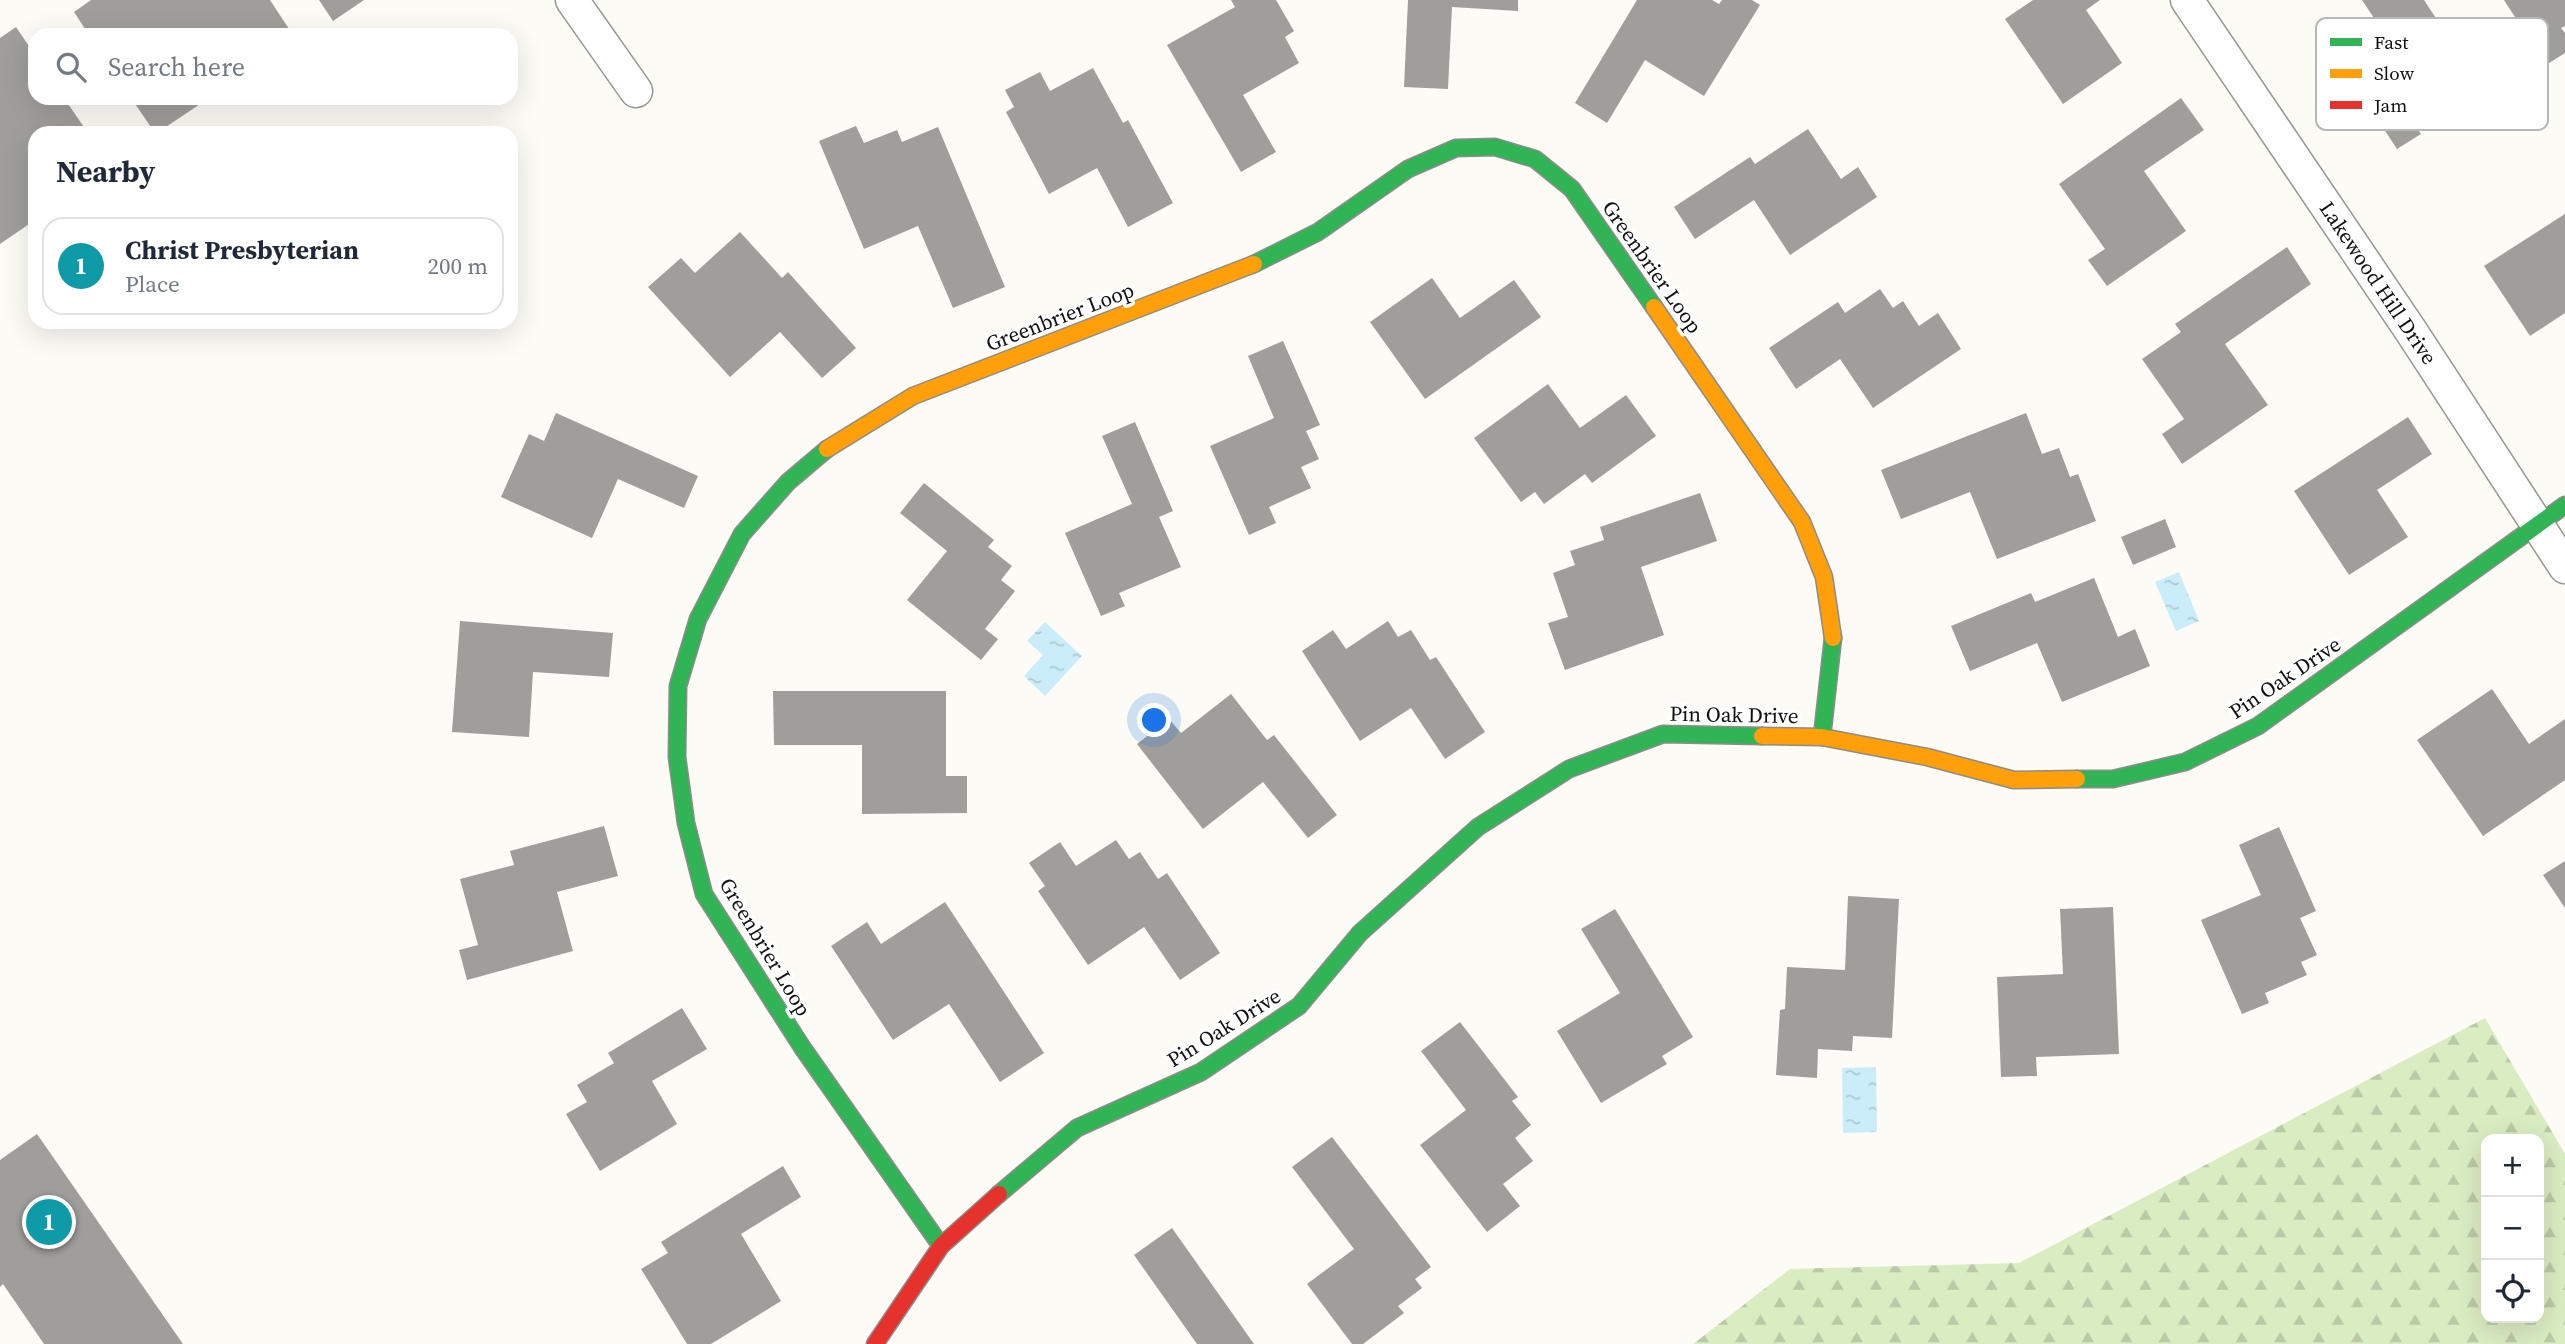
<!DOCTYPE html>
<meta charset="utf-8">
<style>
:root{--surface:#fff;--page:#f2f2f3;--text:#1f2937;--muted:#747a83;--line:#e0e1e3;--accent:#636260}
body{margin:0;font-family:"Source Serif 4",serif;background:var(--page);color:var(--text)}
.controls{position:absolute;right:21px;bottom:21px;display:grid;overflow:hidden;border-radius:14px;box-shadow:0 7px 28px #0002}
.controls button{width:63px;height:63px;display:grid;place-items:center;padding:0;border:0;border-bottom:2px solid var(--line);background:var(--surface);color:var(--text);font:35px sans-serif}
.you{position:absolute;left:1155px;top:721px;width:24px;height:24px;margin:-18px;border:5px solid #fff;border-radius:50%;background:#1a73e8;box-shadow:0 0 0 10px #1a73e833}
.badge{display:grid;place-items:center;width:46px;height:46px;border-radius:50%;background:var(--accent);color:#fff;font-size:23px;font-weight:700}
.pin{position:absolute;translate:-50% -50%;border:4px solid #fff;box-shadow:0 2px 7px #0006}
.list{margin:0;padding:0;list-style:none}
h2{display:flex;justify-content:space-between;align-items:center;height:91px;margin:0;padding:0 28px;font-size:30px}
h2 small{font-size:23px;font-weight:400;color:var(--muted)}
.list li{display:grid;grid-template-columns:46px 1fr auto;gap:21px;align-items:center;box-sizing:border-box;height:98px;margin:0 14px 14px;padding:0 14px;border:2px solid var(--line);border-radius:21px}
.list b{display:block;font-size:26px;white-space:nowrap}
.list p{margin:0;font-size:23px;white-space:nowrap;color:var(--muted)}
.list em{font-size:23px;font-style:normal;color:var(--muted)}
.icon{flex:none;width:38px;height:38px;fill:none;stroke:currentColor;stroke-width:2;stroke-linecap:round;stroke-linejoin:round}
.map{position:relative;flex:none;width:2565px;height:1344px;overflow:hidden}
.search{position:absolute;background:var(--surface);box-shadow:0 7px 28px #0002;left:28px;top:28px;width:490px;height:77px;display:flex;align-items:center;gap:18px;box-sizing:border-box;padding:0 24px;border-radius:21px;color:var(--muted);font-size:26px}
.panel{position:absolute;background:var(--surface);box-shadow:0 7px 28px #0002;left:28px;top:126px;width:490px;height:203px;border-radius:21px}
.map>svg:first-child{display:block}
.forest{fill:url(#forest-firs);fill-rule:evenodd}
.water{fill:url(#water-ripples)}
.building{fill:#a09e9b}
.lines{fill:none;stroke-linecap:round;stroke-linejoin:round}
.street-casing{stroke:#969694;stroke-width:35}
.fast-casing{stroke:#8d8c8a;stroke-width:19}
.slow-casing{stroke:#8d8c8a;stroke-width:19}
.jam-casing{stroke:#8d8c8a;stroke-width:19}
.street{stroke:#fffefe;stroke-width:32}
.fast{stroke:#30b455;stroke-width:16}
.slow{stroke:#ff9f0a;stroke-width:16}
.jam{stroke:#e5322d;stroke-width:16}
.labels{text-anchor:middle;stroke-width:7;stroke-linejoin:round;paint-order:stroke}
.street-label{font-size:21px;fill:#101010;stroke:#fff}
.key{fill:#fff;stroke:#b7b7b7;stroke-width:2}
.key-label{font-size:19px;fill:#101010}
</style>
<div class="map">
<svg width="2565" height="1344" viewBox="0 0 2565 1344">
<defs>
<pattern id="forest-firs" width="22" height="20" patternUnits="userSpaceOnUse" patternTransform="scale(1.75)"><rect width="22" height="20" fill="#daecc2"/><path d="M5 1l3.5 6h-7zM16 11l3.5 6h-7z" fill="#bac9a6"/></pattern>
<pattern id="water-ripples" width="26" height="14" patternUnits="userSpaceOnUse" patternTransform="scale(1.75)"><rect width="26" height="14" fill="#caedf9"/><path d="M2 4q2-2 4 0t4 0M15 11q2-2 4 0t4 0" fill="none" stroke="#accad4"/></pattern>
</defs>
<rect width="100%" height="100%" fill="#fcfbf6"/>
<path class="forest" d="M2485,1018L2565,1154V1344H1693L1790,1269L2019,1263ZM2486,1139H2539V1318H2486Z"/>
<path class="water" d="M2179,572L2199,621L2176,631L2155,582Z
M1045,622L1082,656L1045,696L1024,676L1043,655L1027,641Z
M1876,1067L1877,1132L1843,1133L1842,1068Z"/>
<path class="building" d="M91,0H270L293,35H89L74,12Z
M319,0H364L333,21Z
M1231,0H1276L1294,31L1285,37L1299,63L1243,95L1276,152L1241,172L1167,45L1235,7Z
M1408,0H1518V11L1452,7L1448,89L1404,87Z
M1637,0H1712L1719,4L1722,0H1752L1760,5L1704,96L1645,60L1607,123L1575,103Z
M2033,0H2100L2086,10L2122,63L2063,104L2005,19Z
M2362,0H2424L2455,47L2437,59L2452,82L2428,98L2434,107L2413,122L2421,134L2397,149L2344,68L2388,39Z
M2504,0H2565V26L2561,28L2565,33V53L2546,65Z
M16,27L35,55V98H64L88,133H35V220L0,244V38Z
M1093,68L1123,123L1128,120L1173,203L1128,227L1097,168L1049,194L1006,112L1014,107L1005,90L1040,72L1050,91Z
M131,98H209L157,133H155Z
M2181,98L2204,130L2144,171L2186,231L2107,286L2088,260L2105,249L2059,184Z
M856,126L864,143L897,130L902,142L938,127L1005,287L953,308L918,226L864,249L819,141Z
M1808,129L1841,179L1858,167L1877,197L1790,255L1754,200L1695,239L1674,207L1750,157L1755,164Z
M2565,214V313L2530,336L2484,266Z
M740,232L782,278L788,272L856,348L822,378L780,332L730,377L648,287L681,258L695,273Z
M2287,247L2311,284L2225,344L2268,405L2182,464L2162,434L2184,419L2142,359L2181,332L2175,324Z
M1432,278L1460,318L1514,280L1541,317L1425,399L1370,322Z
M1880,289L1893,308L1903,301L1919,326L1938,313L1961,349L1873,408L1840,359L1796,389L1769,348L1838,302L1845,313Z
M1283,341L1320,425L1306,431L1319,459L1301,467L1311,488L1269,507L1276,523L1249,535L1210,446L1274,418L1248,356Z
M1548,384L1580,428L1626,395L1656,436L1592,483L1585,474L1544,504L1535,492L1521,502L1474,438Z
M556,413L698,476L684,508L618,479L592,538L501,497L529,434L544,441Z
M2026,413L2042,454L2059,448L2070,477L2078,474L2096,521L1997,559L1970,492L1901,519L1881,470Z
M2408,417L2432,454L2377,490L2408,537L2349,575L2294,491Z
M1135,422L1173,511L1159,517L1181,567L1119,593L1125,606L1101,616L1065,533L1132,504L1102,436Z
M924,483L994,540L988,547L1012,566L1001,580L1015,591L985,629L998,639L981,660L907,600L947,551L900,513Z
M1700,493L1717,541L1641,567L1664,635L1565,670L1548,623L1568,617L1553,573L1575,565L1570,551L1604,540L1600,527Z
M2165,519L2176,547L2133,565L2121,537Z
M2094,578L2118,637L2135,629L2150,666L2062,702L2037,643L1970,671L1951,626L2031,593L2035,602Z
M460,621L613,633L609,677L533,672L529,737L452,732Z
M1388,621L1398,637L1411,630L1430,660L1436,657L1485,732L1445,759L1411,708L1360,741L1302,651L1333,630L1346,649Z
M2492,689L2529,744L2565,719V780L2483,836L2417,740Z
M773,691H946V776H967V813L862,814V745H774Z
M1231,694L1267,740L1274,735L1337,815L1308,838L1263,782L1203,829L1137,744L1169,719L1181,733Z
M604,826L618,876L557,892L573,951L467,980L459,950L478,945L460,879L514,865L510,851Z
M2279,827L2316,911L2300,918L2317,955L2301,962L2307,975L2265,993L2269,1003L2242,1014L2201,920L2261,895L2239,845Z
M1116,840L1129,859L1140,852L1158,879L1167,873L1220,953L1180,980L1144,927L1088,965L1038,891L1045,886L1029,863L1060,842L1076,866Z
M2565,861V908L2543,875Z
M1848,896L1899,899L1892,1038L1853,1036L1852,1051L1818,1049L1817,1078L1776,1075L1780,1010L1785,1009L1787,967L1845,970Z
M945,902L1044,1053L1000,1082L949,1004L893,1040L831,946L867,922L881,944Z
M2113,907L2119,1054L2036,1057L2037,1076L2001,1077L1997,977L2063,974L2060,909Z
M1615,909L1693,1037L1662,1056L1667,1064L1601,1103L1557,1031L1620,993L1581,929Z
M682,1008L707,1049L652,1081L677,1124L600,1171L566,1114L587,1102L577,1085L614,1063L608,1053Z
M1460,1022L1518,1097L1512,1101L1531,1125L1515,1138L1533,1161L1503,1184L1520,1206L1487,1232L1420,1145L1466,1110L1421,1051Z
M37,1134L183,1344H44L3,1284L0,1287V1160Z
M1332,1137L1431,1267L1415,1279L1422,1288L1398,1306L1404,1313L1363,1344H1352L1307,1284L1354,1249L1292,1167Z
M783,1166L801,1197L741,1234L781,1301L711,1344H687L641,1269L668,1253L661,1242Z
M1172,1228L1254,1344H1197L1134,1255Z"/>
<g class="lines">
<defs>
<path id="street" d="M572,0L636,91
M2187,0L2411,331L2565,567"/>
<path id="fast" d="M1254,264L1318,232L1408,169L1456,148L1495,147L1535,159L1572,189L1654,307
M827,449L788,482L742,534L698,619L678,686L677,757L686,823L704,894L802,1047L941,1246
M1822,737L1833,638
M2077,779H2113L2185,762L2258,726L2565,505
M999,1194L1077,1128L1201,1072L1299,1006L1360,933L1478,827L1569,769L1663,734L1762,736"/>
<path id="slow" d="M1654,307L1802,522L1824,577L1833,638
M827,449L913,396L1254,264
M1762,736L1822,737L1927,757L2014,780L2077,779"/>
<path id="jam" d="M875,1344L941,1246L999,1194"/>
</defs>
<use href="#street" class="street-casing"/>
<use href="#fast" class="fast-casing"/>
<use href="#slow" class="slow-casing"/>
<use href="#jam" class="jam-casing"/>
<use href="#street" class="street"/>
<use href="#fast" class="fast"/>
<use href="#slow" class="slow"/>
<use href="#jam" class="jam"/>
</g>
<g class="labels">
<g class="street-label">
<text transform="translate(1652 267) rotate(55)" y="7">Greenbrier Loop</text>
<text transform="translate(2378 283) rotate(56)" y="7">Lakewood Hill Drive</text>
<text transform="translate(1060 317) rotate(-21)" y="7">Greenbrier Loop</text>
<text transform="translate(2285 678) rotate(-34)" y="7">Pin Oak Drive</text>
<text transform="translate(1734 715) rotate(1)" y="7">Pin Oak Drive</text>
<text transform="translate(765 947) rotate(59)" y="7">Greenbrier Loop</text>
<text transform="translate(1224 1028) rotate(-32)" y="7">Pin Oak Drive</text>
</g>
</g>
<rect x="2316" y="18" width="232" height="112" rx="10" class="key"/>
<rect x="2330" y="38" width="32" height="8" fill="#30b455"/>
<rect x="2330" y="69" width="32" height="9" fill="#ff9f0a"/>
<rect x="2330" y="101" width="32" height="8" fill="#e5322d"/>
<g class="key-label">
<text x="2374" y="49">Fast</text>
<text x="2374" y="80">Slow</text>
<text x="2374" y="112">Jam</text>
</g>
</svg>
<div class="controls">
<button>+</button>
<button>−</button>
<button><svg class="icon" aria-label="locate" viewBox="0 0 24 24"><circle cx="12" cy="12" r="6"/><path d="M12 2v4M12 18v4M2 12h4M18 12h4"/></svg></button>
</div>
<div class="you"></div>
<div class="pin badge" style="left:49px;top:1222px;background:#0f9aa8">1</div>
<div class="search"><svg class="icon" aria-label="search" viewBox="0 0 24 24"><circle cx="10" cy="10" r="6"/><path d="M15 15l6 6"/></svg>Search here</div>
<section class="panel">
<h2>Nearby<small></small></h2>
<ul class="list">
<li><span class="badge" style="background:#0f9aa8">1</span><div><b>Christ Presbyterian</b><p>Place</p></div><em>200 m</em></li>
</ul>
</section>
</div>
